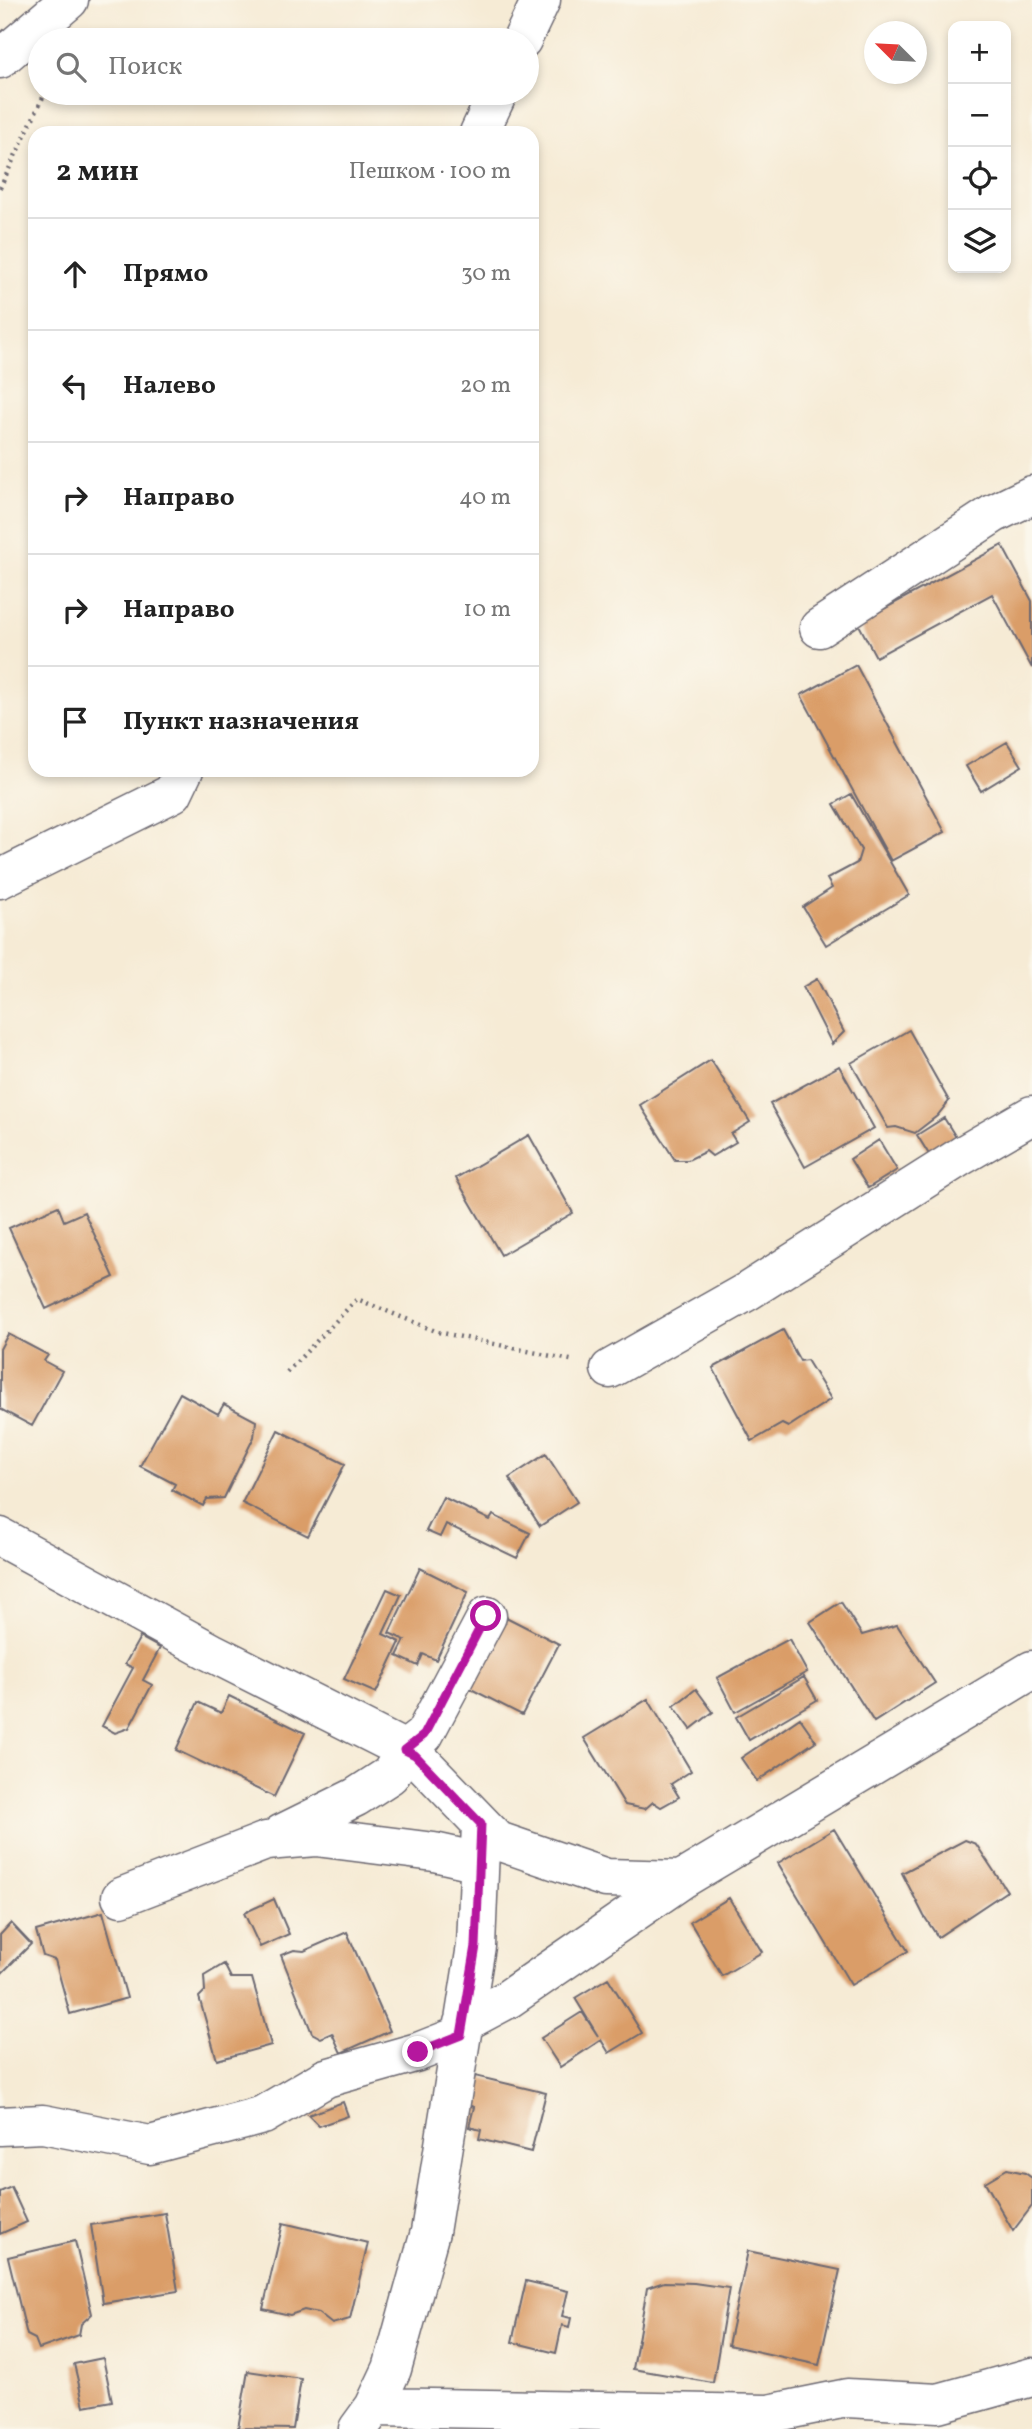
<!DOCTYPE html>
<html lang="ru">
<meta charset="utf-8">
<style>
:root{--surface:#fff;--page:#f2f2f2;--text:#222;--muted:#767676;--line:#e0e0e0}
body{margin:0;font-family:Vollkorn,serif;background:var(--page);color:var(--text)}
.controls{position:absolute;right:21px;top:21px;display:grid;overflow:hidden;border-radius:14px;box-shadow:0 4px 10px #0003}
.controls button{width:63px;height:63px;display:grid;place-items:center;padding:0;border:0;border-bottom:2px solid var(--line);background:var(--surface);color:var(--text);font:35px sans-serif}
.compass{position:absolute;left:864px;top:21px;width:63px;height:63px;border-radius:50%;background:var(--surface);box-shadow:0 4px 10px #0003;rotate:294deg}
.stop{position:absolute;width:21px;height:21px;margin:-16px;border:5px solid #b5179e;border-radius:50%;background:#fff}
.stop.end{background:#b5179e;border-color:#fff;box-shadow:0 2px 7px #0008}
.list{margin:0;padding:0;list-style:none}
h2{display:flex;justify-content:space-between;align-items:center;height:91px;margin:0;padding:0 28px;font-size:30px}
h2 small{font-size:23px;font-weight:400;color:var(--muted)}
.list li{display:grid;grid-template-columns:46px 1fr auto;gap:21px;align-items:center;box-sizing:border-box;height:112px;padding:0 28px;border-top:2px solid var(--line)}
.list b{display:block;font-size:26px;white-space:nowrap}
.list em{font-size:23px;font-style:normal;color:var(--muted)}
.icon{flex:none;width:38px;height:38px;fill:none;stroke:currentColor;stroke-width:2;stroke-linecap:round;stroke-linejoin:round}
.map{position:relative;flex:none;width:1032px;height:2429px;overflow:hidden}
.search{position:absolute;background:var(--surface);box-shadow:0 4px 10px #0003;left:28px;top:28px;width:511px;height:77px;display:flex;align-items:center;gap:18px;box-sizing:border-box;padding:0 24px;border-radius:38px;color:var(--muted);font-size:26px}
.panel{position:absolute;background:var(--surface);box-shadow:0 4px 10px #0003;left:28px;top:126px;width:511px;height:651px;border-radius:21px}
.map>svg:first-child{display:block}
.building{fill:#da9d68}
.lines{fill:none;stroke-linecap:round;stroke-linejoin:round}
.minor-casing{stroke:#6c6871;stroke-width:41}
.path{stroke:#6c6871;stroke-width:4.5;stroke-dasharray:2 5;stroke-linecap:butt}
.minor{stroke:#fff;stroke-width:38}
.route{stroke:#b5179e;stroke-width:9}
</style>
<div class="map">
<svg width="1032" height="2429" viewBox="0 0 1032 2429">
<rect width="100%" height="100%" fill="#fbf7ec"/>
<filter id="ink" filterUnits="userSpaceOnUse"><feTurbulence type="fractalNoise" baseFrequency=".0143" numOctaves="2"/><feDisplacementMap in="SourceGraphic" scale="14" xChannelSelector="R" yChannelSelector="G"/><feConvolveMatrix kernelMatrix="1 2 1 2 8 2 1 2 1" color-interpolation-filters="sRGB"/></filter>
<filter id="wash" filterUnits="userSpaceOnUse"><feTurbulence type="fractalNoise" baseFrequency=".00686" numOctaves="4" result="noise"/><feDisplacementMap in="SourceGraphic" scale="28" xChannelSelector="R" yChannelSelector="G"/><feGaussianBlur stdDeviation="1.57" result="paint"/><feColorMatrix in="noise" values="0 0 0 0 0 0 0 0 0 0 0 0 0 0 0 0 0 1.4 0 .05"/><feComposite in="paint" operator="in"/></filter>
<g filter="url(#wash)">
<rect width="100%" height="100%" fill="#f6ebd5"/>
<g id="blocks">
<path class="building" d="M1002,545L1032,601V668L992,594L876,657L858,623Z
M856,665L945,832L891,861L801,695Z
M1007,742L1022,766L981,791L966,766Z
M851,794L909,895L826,945L803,907L832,888L827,879L857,863L861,850L834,804Z
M817,979L844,1032L832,1044L803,987Z
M909,1030L949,1101L937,1116L915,1133L896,1127L888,1128L851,1063Z
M711,1060L750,1122L731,1134L736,1142L712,1156L706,1151L688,1160H675L640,1105Z
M839,1066L874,1128L805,1167L770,1104Z
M944,1118L957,1139L930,1156L917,1135Z
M529,1135L573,1213L501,1255L456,1178Z
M879,1140L897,1170L868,1188L850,1159Z
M58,1206L64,1221L84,1212L114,1277L46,1309L9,1228Z
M783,1330L800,1361L807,1360L831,1399L788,1427L782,1424L752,1441L713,1368Z
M8,1334L48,1355L44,1361L62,1371L32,1426L0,1409V1349Z
M180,1393L218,1414L224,1404L256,1421L254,1437L224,1498L207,1499L203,1506L172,1490L175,1484L140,1466Z
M278,1430L345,1464L308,1536L242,1503Z
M546,1454L577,1502L540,1526L509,1478Z
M443,1497L490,1520L493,1515L530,1533L517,1558L446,1524L440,1537L426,1531Z
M420,1568L468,1592L436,1660L423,1654L418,1666L397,1656L405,1640L389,1633Z
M387,1589L401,1595L383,1634L400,1642L376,1693L344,1679Z
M841,1602L862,1635L897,1625L935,1683L874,1722L810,1622Z
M506,1617L559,1644L522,1715L469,1688Z
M140,1637L160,1648L143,1680L152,1685L129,1728L115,1733L102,1726L133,1668L125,1664Z
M789,1639L807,1672L735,1712L717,1678Z
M804,1677L817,1700L749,1740L736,1717Z
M696,1689L713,1712L691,1729L674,1706Z
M229,1696L305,1733L274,1797L176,1750L198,1702L221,1713Z
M648,1699L691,1771L671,1784L679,1797L661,1807L653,1802L645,1809L625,1805L584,1738Z
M800,1718L816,1741L757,1781L741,1758Z
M834,1829L908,1951L851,1985L778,1863Z
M965,1840L976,1844L1007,1891L938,1937L924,1916L902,1873Z
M729,1898L762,1952L722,1976L690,1922Z
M274,1899L289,1934L260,1947L244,1913Z
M103,1912L127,1998L70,2014L55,1960L43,1956L36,1931Z
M11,1923L31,1944L0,1975V1935Z
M347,1932L390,2031L341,2053L332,2033L321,2038L312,2033L281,1955L294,1950L304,1951Z
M224,1964L231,1978H252L271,2045L217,2060L199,1997L205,1991L204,1976Z
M608,1978L642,2033L609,2053L601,2040L560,2067L541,2038L582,2012L598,2036L575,1998Z
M475,2076L546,2093L531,2152L479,2139L481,2130L469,2127L474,2107L467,2105Z
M343,2102L348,2116L319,2126L308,2115Z
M1007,2169L1025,2173L1032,2178V2206L1013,2231L985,2182Z
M11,2187L27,2222L0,2234V2192Z
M165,2213L178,2291L103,2303L91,2225Z
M283,2223L368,2243L350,2319L332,2324L318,2313L304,2310L290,2315L263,2309Z
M75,2241L92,2314L81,2324L79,2335L39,2349L35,2339L27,2335L8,2257Z
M748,2251L840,2270L819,2365L728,2345Z
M526,2281L568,2291L562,2316L571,2318L569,2327L562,2325L556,2353L512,2342Z
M664,2282L694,2283L729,2288L713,2383L633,2369L647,2288Z
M103,2358L112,2401L84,2406L74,2364Z
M248,2371L301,2379L293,2429L238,2428Z"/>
</g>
</g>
<g filter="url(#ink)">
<use href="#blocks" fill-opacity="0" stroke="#6c6871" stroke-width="2"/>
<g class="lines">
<defs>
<path id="minor" d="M522,40L541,0
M0,59L69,0
M479,133L498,93
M819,628L993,514L1032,495
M0,879L173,793L184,770
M610,1369L748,1291L963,1155L1032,1115
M0,1537L211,1652L415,1755L498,1841L606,1878L681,1880L1032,1670
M281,1834L356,1797L390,1775L405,1750L424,1735L487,1616
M121,1897L266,1841L316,1837L434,1852L479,1862
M463,2023L508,1999L681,1880
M0,2126L43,2124L150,2145L263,2115L326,2078L418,2052L461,2035
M374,2407L392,2369L430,2232L476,1946L481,1824
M358,2429L374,2407L768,2414L847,2398L938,2403L1032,2377"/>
</defs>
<use href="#minor" class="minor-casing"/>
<path class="path" d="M0,188L45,93
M287,1372L357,1299L438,1332L575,1361"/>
<use href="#minor" class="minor"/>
</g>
</g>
<g class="lines" filter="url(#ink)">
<path class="route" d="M418,2052L461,2035L476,1946L481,1824L415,1755L405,1750L424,1735L486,1616"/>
</g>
</svg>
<div class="controls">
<button>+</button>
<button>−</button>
<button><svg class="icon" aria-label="locate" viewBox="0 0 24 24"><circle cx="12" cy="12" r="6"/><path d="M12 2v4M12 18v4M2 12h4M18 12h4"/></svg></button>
<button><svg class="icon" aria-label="layers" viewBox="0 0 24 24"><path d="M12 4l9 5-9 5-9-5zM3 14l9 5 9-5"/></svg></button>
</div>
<svg class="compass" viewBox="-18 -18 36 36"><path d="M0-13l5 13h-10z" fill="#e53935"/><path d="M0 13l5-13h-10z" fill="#767676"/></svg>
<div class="stop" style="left:486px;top:1616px"></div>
<div class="stop end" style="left:418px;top:2052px"></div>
<div class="search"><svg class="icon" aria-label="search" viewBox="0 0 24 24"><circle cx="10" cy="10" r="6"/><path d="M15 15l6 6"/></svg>Поиск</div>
<section class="panel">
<h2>2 мин<small>Пешком · 100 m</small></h2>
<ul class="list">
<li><svg class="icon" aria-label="ahead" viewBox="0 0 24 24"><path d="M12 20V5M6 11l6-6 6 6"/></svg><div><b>Прямо</b></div><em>30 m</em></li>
<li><svg class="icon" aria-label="left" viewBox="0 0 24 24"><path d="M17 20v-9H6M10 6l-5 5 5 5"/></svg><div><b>Налево</b></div><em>20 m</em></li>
<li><svg class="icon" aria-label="right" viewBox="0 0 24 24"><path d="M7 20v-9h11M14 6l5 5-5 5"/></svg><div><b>Направо</b></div><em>40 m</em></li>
<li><svg class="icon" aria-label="right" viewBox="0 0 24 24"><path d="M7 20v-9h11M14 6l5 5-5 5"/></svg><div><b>Направо</b></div><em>10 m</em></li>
<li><svg class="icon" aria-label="arrive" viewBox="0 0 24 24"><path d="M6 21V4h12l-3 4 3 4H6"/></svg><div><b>Пункт назначения</b></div></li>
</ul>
</section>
</div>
